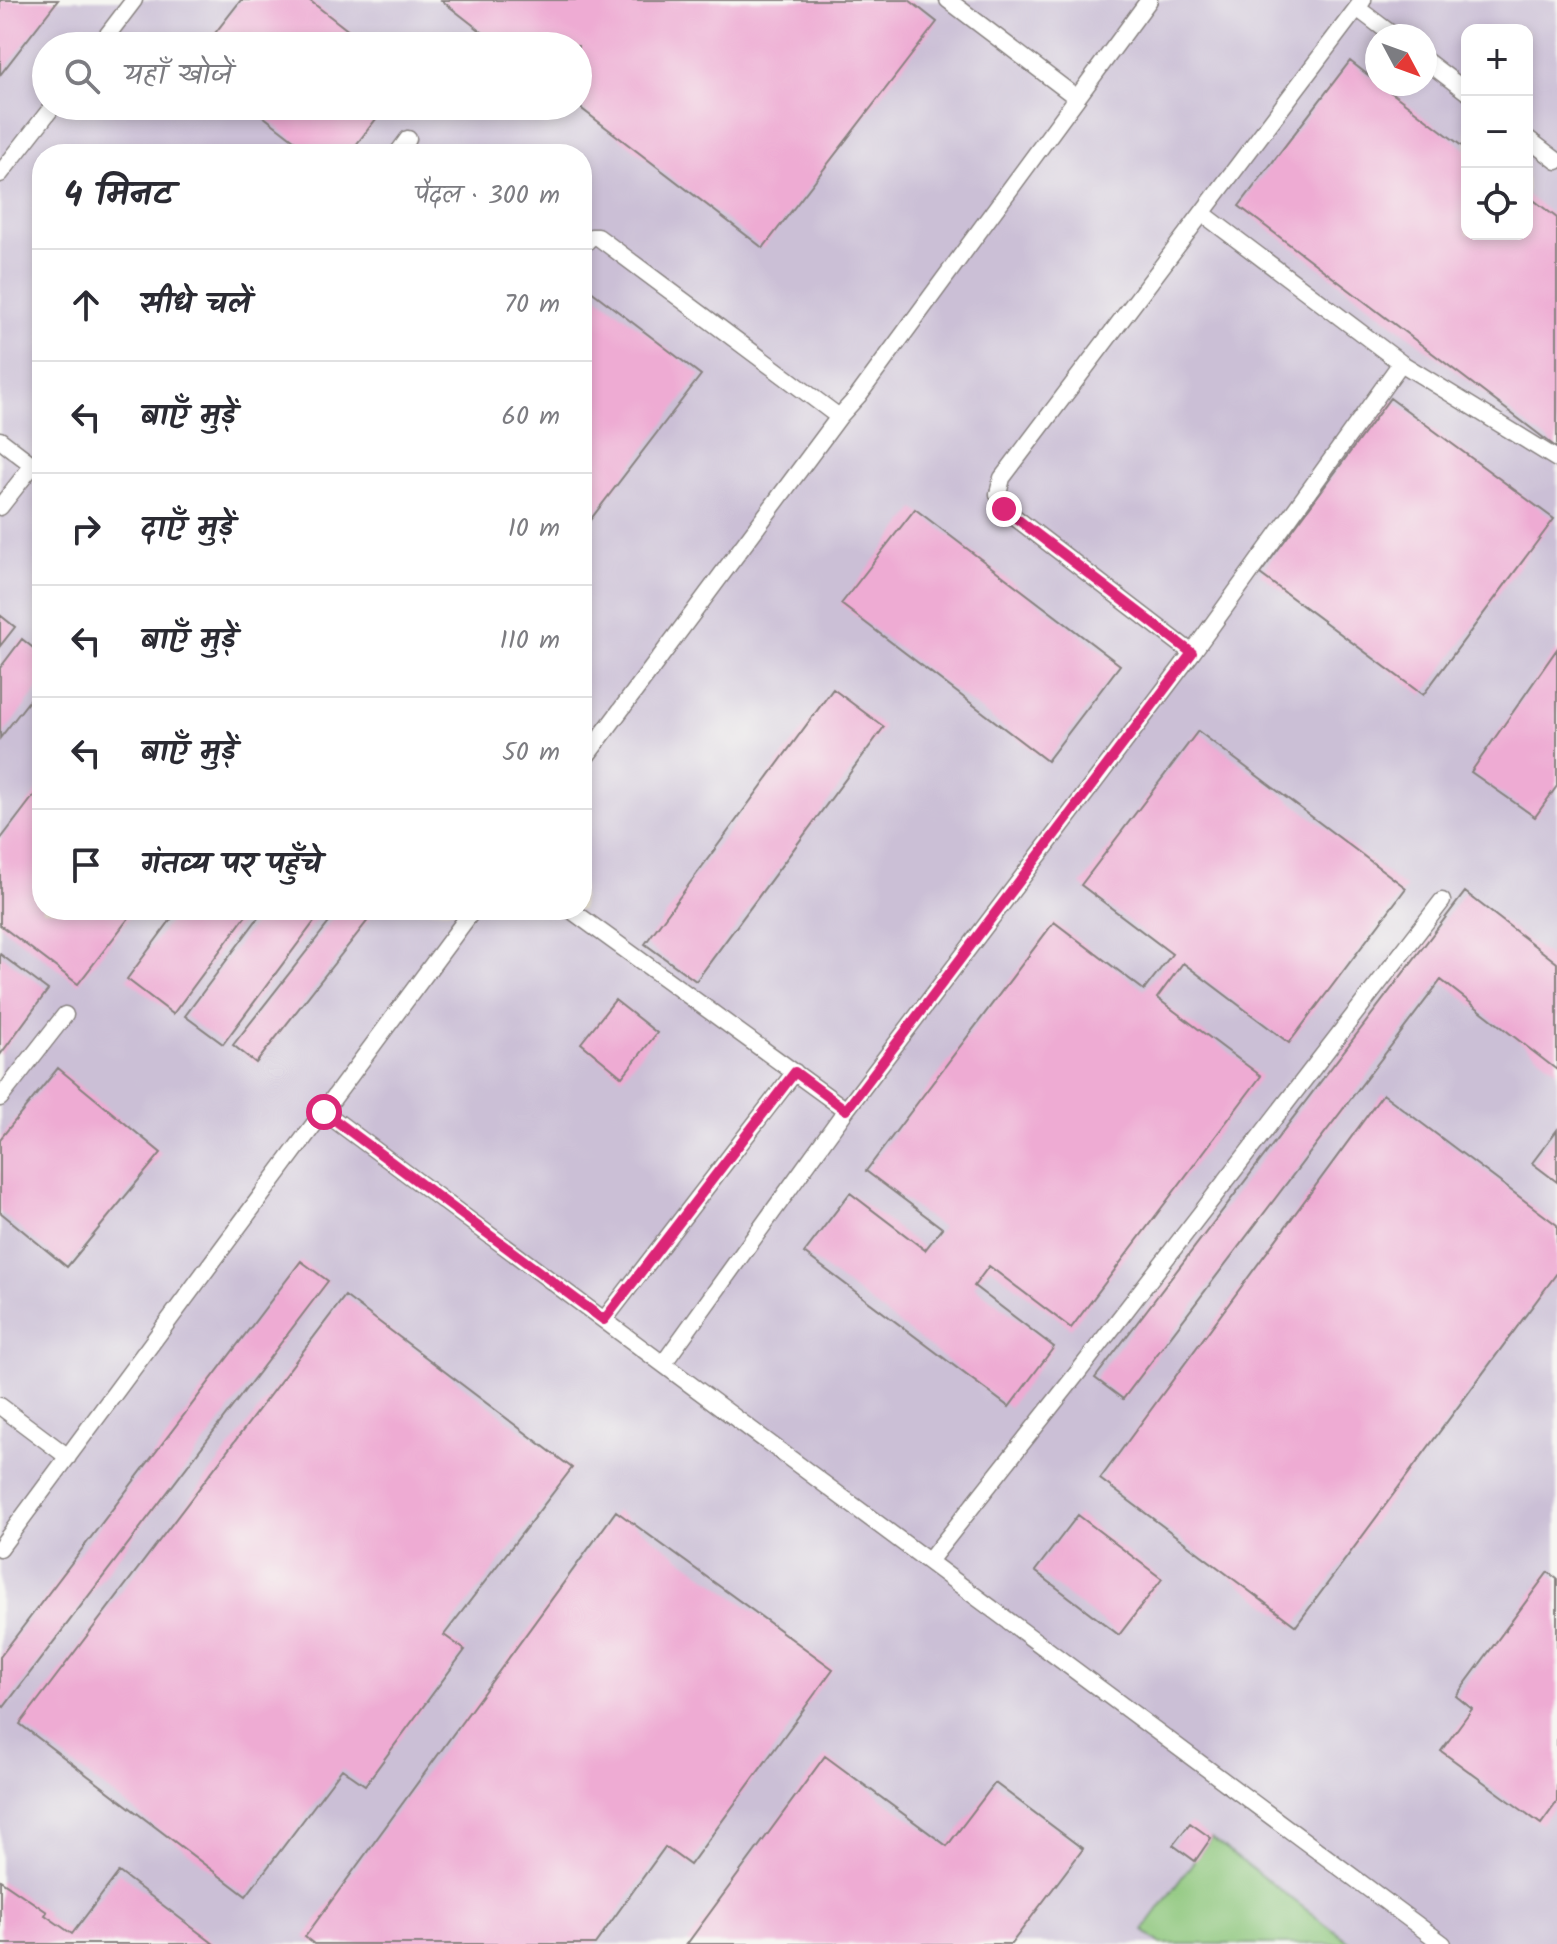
<!DOCTYPE html>
<html lang="hi">
<meta charset="utf-8">
<style>
:root{--surface:#fff;--page:#f2f2f3;--text:#2b2b33;--muted:#7c7c81;--line:#e1e1e2}
body{margin:0;font-family:Kalam,"Playpen Sans Deva",sans-serif;background:var(--page);color:var(--text)}
.controls{position:absolute;right:24px;top:24px;display:grid;overflow:hidden;border-radius:16px;box-shadow:0 4px 12px #0003}
.controls button{width:72px;height:72px;display:grid;place-items:center;padding:0;border:0;border-bottom:2px solid var(--line);background:var(--surface);color:var(--text);font:40px sans-serif}
.compass{position:absolute;left:1365px;top:24px;width:72px;height:72px;border-radius:50%;background:var(--surface);box-shadow:0 4px 12px #0003;rotate:131deg}
.stop{position:absolute;width:24px;height:24px;margin:-18px;border:6px solid #db2777;border-radius:50%;background:#fff}
.stop.end{background:#db2777;border-color:#fff;box-shadow:0 2px 8px #0008}
.list{margin:0;padding:0;list-style:none}
h2{display:flex;justify-content:space-between;align-items:center;height:104px;margin:0;padding:0 32px;font-size:34px}
h2 small{font-size:26px;font-weight:400;color:var(--muted)}
.list li{display:grid;grid-template-columns:52px 1fr auto;gap:24px;align-items:center;box-sizing:border-box;height:112px;padding:0 32px;border-top:2px solid var(--line)}
.list b{display:block;font-size:30px;white-space:nowrap}
.list em{font-size:26px;font-style:normal;color:var(--muted)}
.icon{flex:none;width:44px;height:44px;fill:none;stroke:currentColor;stroke-width:2;stroke-linecap:round;stroke-linejoin:round}
.map{position:relative;flex:none;width:1557px;height:1944px;overflow:hidden}
.search{position:absolute;background:var(--surface);box-shadow:0 4px 12px #0003;left:32px;top:32px;width:560px;height:88px;display:flex;align-items:center;gap:20px;box-sizing:border-box;padding:0 28px;border-radius:44px;color:var(--muted);font-size:30px}
.panel{position:absolute;background:var(--surface);box-shadow:0 4px 12px #0003;left:32px;top:144px;width:560px;height:776px;border-radius:32px}
.map>svg:first-child{display:block}
.industrial{fill:#cbbfd6;fill-rule:evenodd}
.green{fill:#8cc67a;stroke:#57745a;stroke-width:2}
.building{fill:#eeabd3}
.lines{fill:none;stroke-linecap:round;stroke-linejoin:round}
.service-casing{stroke:#888280;stroke-width:19}
.service{stroke:#fff;stroke-width:16}
.route{stroke:#db2777;stroke-width:10}
</style>
<div class="map">
<svg width="1557" height="1944" viewBox="0 0 1557 1944">
<rect width="100%" height="100%" fill="#f6f6f2"/>
<filter id="ink" filterUnits="userSpaceOnUse"><feTurbulence type="fractalNoise" baseFrequency=".0125" numOctaves="2"/><feDisplacementMap in="SourceGraphic" scale="16" xChannelSelector="R" yChannelSelector="G"/><feConvolveMatrix kernelMatrix="1 2 1 2 8 2 1 2 1" color-interpolation-filters="sRGB"/></filter>
<filter id="wash" filterUnits="userSpaceOnUse"><feTurbulence type="fractalNoise" baseFrequency=".006" numOctaves="4" result="noise"/><feDisplacementMap in="SourceGraphic" scale="32" xChannelSelector="R" yChannelSelector="G"/><feGaussianBlur stdDeviation="1.8" result="paint"/><feColorMatrix in="noise" values="0 0 0 0 0 0 0 0 0 0 0 0 0 0 0 0 0 1.4 0 .05"/><feComposite in="paint" operator="in"/></filter>
<g filter="url(#wash)">
<rect width="100%" height="100%" fill="#eee2c5"/>
<path class="industrial" d="M0,0H1557V1944H0ZM1467,30H1527V234H1467ZM1377,36H1425V84H1377ZM46,46H578V106H46ZM42,154H582V910H42Z"/>
<path class="green" d="M1211,1838L1352,1944H1161L1143,1930Z"/>
<g id="blocks">
<path class="building" d="M0,0H58L0,75Z
M241,0H309L368,46H205Z
M441,0H909L937,22L763,248L578,106V46H500Z
M1350,61L1377,82V84H1380L1467,150V234H1527V195L1557,218V448L1239,206Z
M250,106H386L349,154H312Z
M582,284L701,375L587,524L582,520Z
M1390,398L1554,519L1423,695L1260,574Z
M915,509L1120,665L1047,761L841,604Z
M0,615L15,627L0,646Z
M22,639L42,655V684L0,738V668Z
M1557,649V786L1535,817L1471,772Z
M833,689L884,727L696,981L645,944Z
M1198,731L1406,888L1289,1043L1183,963L1157,998L1261,1076L1071,1328L989,1266L974,1286L1054,1347L1009,1407L804,1253L850,1193L925,1250L942,1228L866,1171L1054,922L1144,990L1172,954L1081,885Z
M42,785V910H135L78,984L0,925V840Z
M1465,892L1557,963V1070L1441,980L1123,1399L1095,1378Z
M178,910H250L173,1014L127,979Z
M264,910H323L223,1044L185,1016Z
M339,910H376L256,1063L233,1045Z
M0,954L48,990L0,1055Z
M615,1000L657,1033L622,1077L581,1043Z
M58,1068L161,1153L67,1267L0,1212V1139Z
M1383,1094L1557,1225V1273L1296,1626L1100,1479Z
M1557,1130V1182L1532,1163Z
M301,1261L328,1281L4,1707L0,1704V1657Z
M345,1296L572,1468L444,1635L465,1650L365,1785L342,1769L246,1896L20,1724Z
M616,1511L833,1669L690,1865L665,1847L595,1944H314L305,1937Z
M1078,1515L1162,1579L1119,1635L1035,1571Z
M1548,1572L1557,1579V1802L1541,1824L1441,1751L1472,1709L1456,1696Z
M825,1756L947,1846L995,1783L1083,1849L1011,1944H687Z
M1190,1823L1211,1838L1195,1861L1173,1845Z
M119,1872L214,1944H0V1880L47,1912L45,1915L72,1934Z"/>
</g>
</g>
<g filter="url(#ink)">
<use href="#blocks" fill-opacity="0" stroke="#888280" stroke-width="2"/>
<g class="lines">
<defs>
<path id="service" d="M948,0L1077,98
M1357,8L1394,36
M99,46L134,0
M1425,60L1467,92
M1527,138L1557,161
M397,154L408,139
M0,174L53,106
M1202,213L1401,363L1557,459
M582,246L591,237H598L839,417
M0,440L42,472
M0,507L33,465
M1192,653L1004,509L998,494L1002,478L1363,0
M582,762L839,417L858,396L1149,0
M571,910L846,1110
M0,1098L65,1015
M324,1112L1443,1944
M604,1320L795,1072
M663,1364L846,1110L1192,653L1401,363
M0,1406L68,1457
M0,1548L473,910
M929,1561L1079,1371L1442,901"/>
</defs>
<use href="#service" class="service-casing"/>
<use href="#service" class="service"/>
</g>
</g>
<g class="lines" filter="url(#ink)">
<path class="route" d="M324,1112L604,1320L795,1072L846,1110L1192,653L1004,509"/>
</g>
</svg>
<div class="controls">
<button>+</button>
<button>−</button>
<button><svg class="icon" aria-label="locate" viewBox="0 0 24 24"><circle cx="12" cy="12" r="6"/><path d="M12 2v4M12 18v4M2 12h4M18 12h4"/></svg></button>
</div>
<svg class="compass" viewBox="-18 -18 36 36"><path d="M0-13l5 13h-10z" fill="#e53935"/><path d="M0 13l5-13h-10z" fill="#7c7c81"/></svg>
<div class="stop" style="left:324px;top:1112px"></div>
<div class="stop end" style="left:1004px;top:509px"></div>
<div class="search"><svg class="icon" aria-label="search" viewBox="0 0 24 24"><circle cx="10" cy="10" r="6"/><path d="M15 15l6 6"/></svg>यहाँ खोजें</div>
<section class="panel">
<h2>4 मिनट<small>पैदल · 300 m</small></h2>
<ul class="list">
<li><svg class="icon" aria-label="ahead" viewBox="0 0 24 24"><path d="M12 20V5M6 11l6-6 6 6"/></svg><div><b>सीधे चलें</b></div><em>70 m</em></li>
<li><svg class="icon" aria-label="left" viewBox="0 0 24 24"><path d="M17 20v-9H6M10 6l-5 5 5 5"/></svg><div><b>बाएँ मुड़ें</b></div><em>60 m</em></li>
<li><svg class="icon" aria-label="right" viewBox="0 0 24 24"><path d="M7 20v-9h11M14 6l5 5-5 5"/></svg><div><b>दाएँ मुड़ें</b></div><em>10 m</em></li>
<li><svg class="icon" aria-label="left" viewBox="0 0 24 24"><path d="M17 20v-9H6M10 6l-5 5 5 5"/></svg><div><b>बाएँ मुड़ें</b></div><em>110 m</em></li>
<li><svg class="icon" aria-label="left" viewBox="0 0 24 24"><path d="M17 20v-9H6M10 6l-5 5 5 5"/></svg><div><b>बाएँ मुड़ें</b></div><em>50 m</em></li>
<li><svg class="icon" aria-label="arrive" viewBox="0 0 24 24"><path d="M6 21V4h12l-3 4 3 4H6"/></svg><div><b>गंतव्य पर पहुँचे</b></div></li>
</ul>
</section>
</div>
